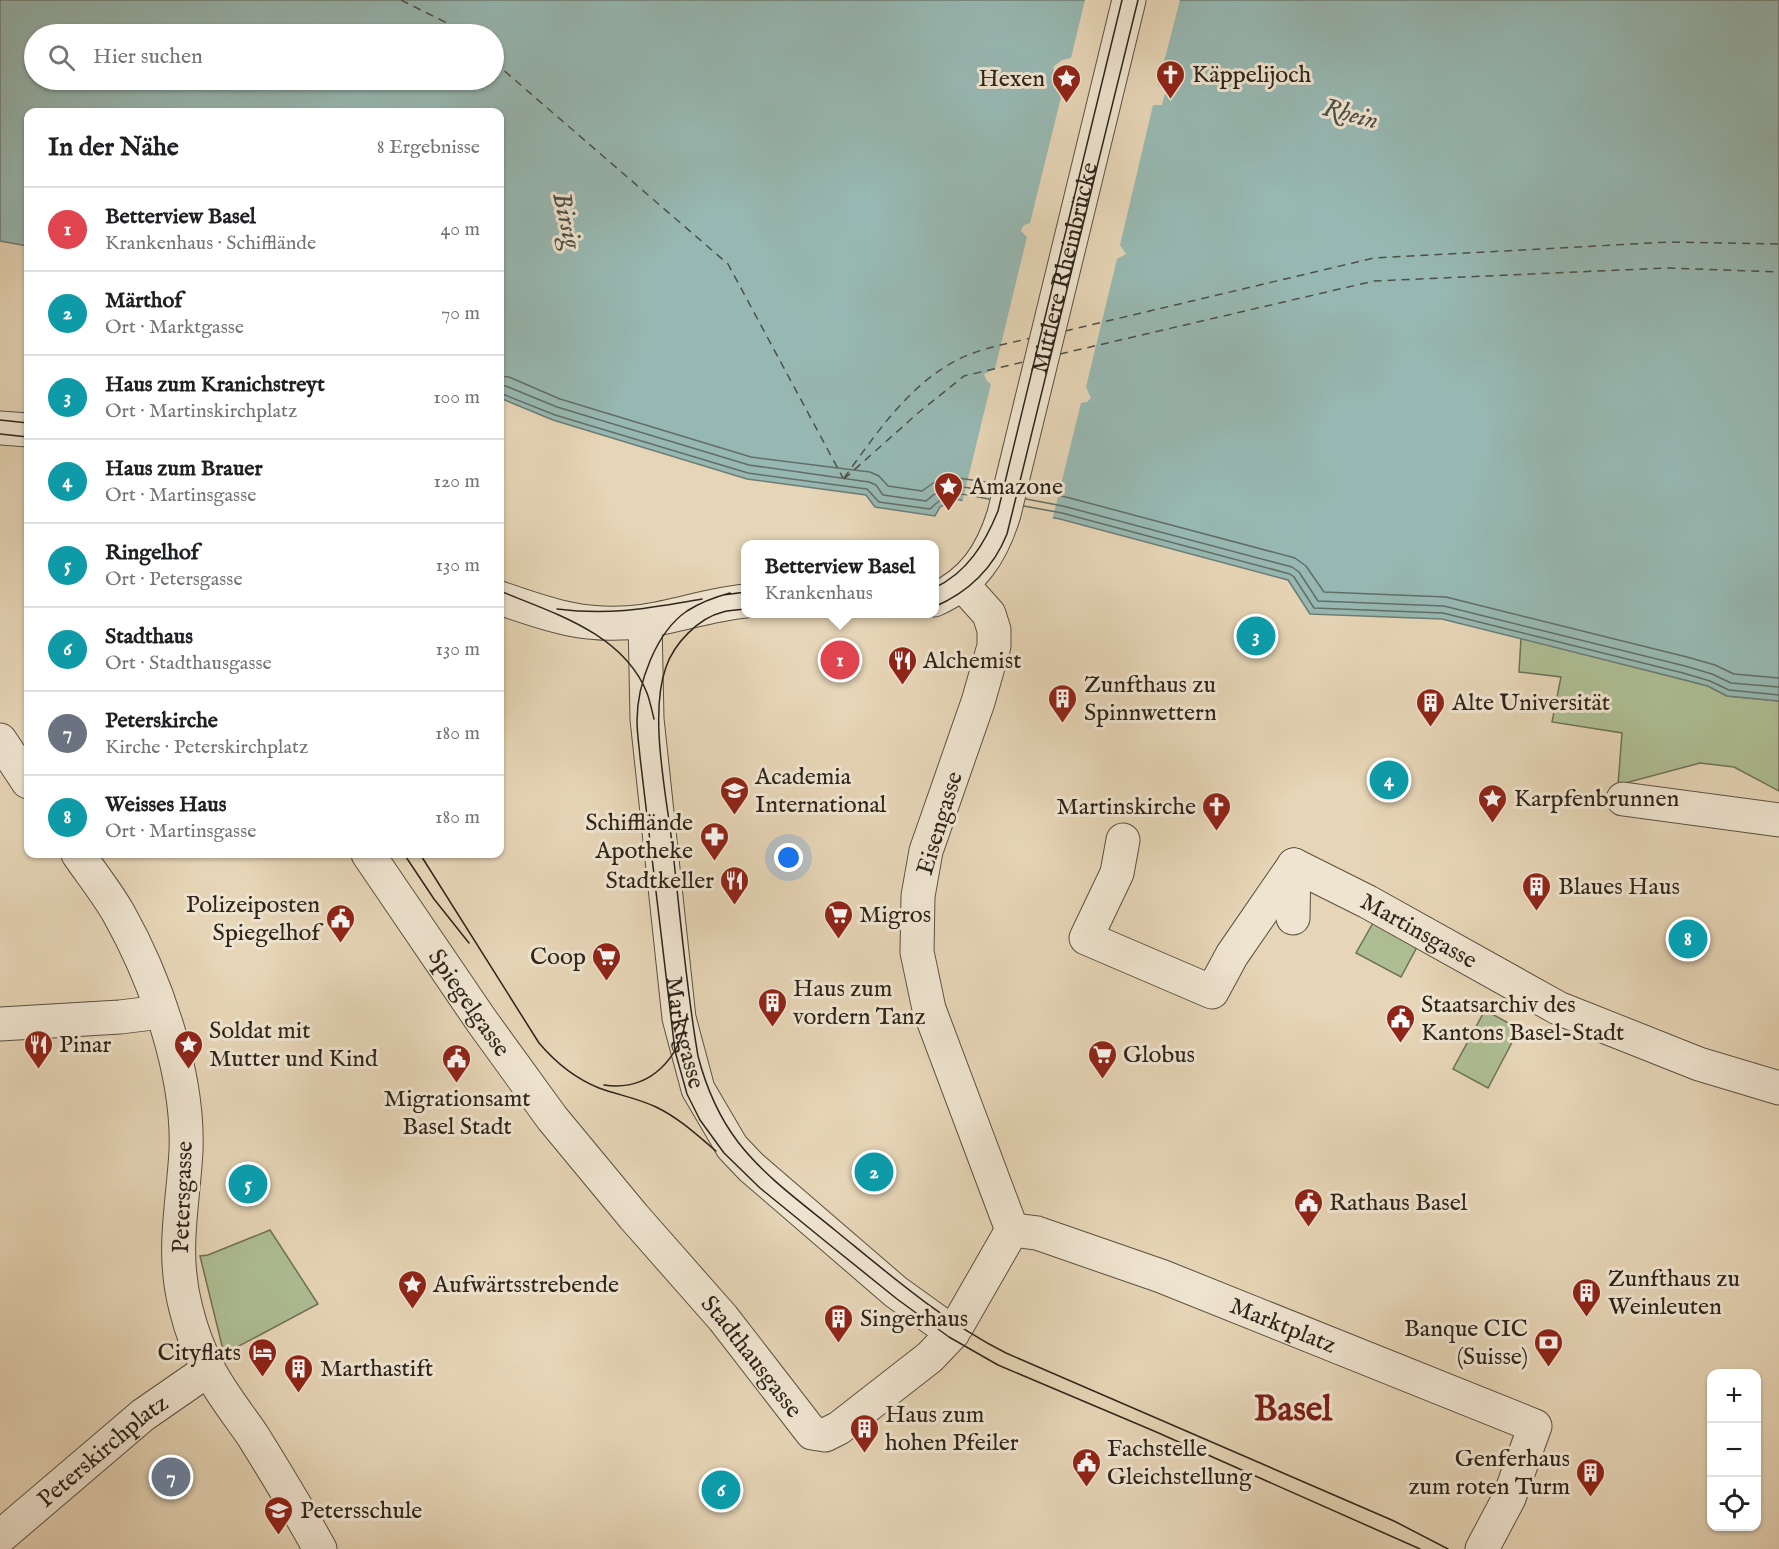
<!DOCTYPE html>
<html lang="de">
<meta charset="utf-8">
<style>
:root{--surface:#fff;--page:#f6f6f6;--text:#202124;--muted:#757577;--line:#e0e0e0;--accent:#8f2418}
body{margin:0;font-family:"IM FELL English",serif;background:var(--page);color:var(--text)}
.controls{position:absolute;right:18px;bottom:18px;display:grid;overflow:hidden;border-radius:12px;box-shadow:0 2px 4px #0004}
.controls button{width:54px;height:54px;display:grid;place-items:center;padding:0;border:0;border-bottom:2px solid var(--line);background:var(--surface);color:var(--text);font:30px sans-serif}
.you{position:absolute;left:789px;top:858px;width:21px;height:21px;margin:-15px;border:4px solid #fff;border-radius:50%;background:#1a73e8;box-shadow:0 0 0 9px #1a73e833}
.badge{display:grid;place-items:center;width:39px;height:39px;border-radius:50%;background:var(--accent);color:#fff;font-size:20px;font-weight:700}
.pin{position:absolute;translate:-50% -50%;border:3px solid #fff;box-shadow:0 2px 6px #0006}
.popup{position:absolute;left:741px;top:540px;width:198px;height:78px;box-sizing:border-box;display:grid;place-content:center;border-radius:12px;background:var(--surface);filter:drop-shadow(0 2px 4px #0005);font-size:20px;white-space:nowrap;color:var(--muted)}
.popup b{font-size:22px;color:var(--text)}
.popup::after{content:'';position:absolute;left:50%;top:100%;margin-left:-12px;border:12px solid transparent;border-top-color:var(--surface)}
.list{margin:0;padding:0;list-style:none}
h2{display:flex;justify-content:space-between;align-items:center;height:78px;margin:0;padding:0 24px;font-size:26px}
h2 small{font-size:20px;font-weight:400;color:var(--muted)}
.list li{display:grid;grid-template-columns:39px 1fr auto;gap:18px;align-items:center;box-sizing:border-box;height:84px;padding:0 24px;border-top:2px solid var(--line)}
.list b{display:block;font-size:22px;white-space:nowrap}
.list p{margin:0;font-size:20px;white-space:nowrap;color:var(--muted)}
.list em{font-size:20px;font-style:normal;color:var(--muted)}
.icon{flex:none;width:33px;height:33px;fill:none;stroke:currentColor;stroke-width:2;stroke-linecap:round;stroke-linejoin:round}
.map{position:relative;flex:none;width:1779px;height:1549px;overflow:hidden}
.search{position:absolute;background:var(--surface);box-shadow:0 2px 4px #0004;left:24px;top:24px;width:480px;height:66px;display:flex;align-items:center;gap:15px;box-sizing:border-box;padding:0 21px;border-radius:33px;color:var(--muted);font-size:22px}
.panel{position:absolute;background:var(--surface);box-shadow:0 2px 4px #0004;left:24px;top:108px;width:480px;height:750px;border-radius:12px}
.map>svg:first-child{display:block}
.green{fill:#aebe93;stroke:#6e7156;stroke-width:1.5}
.water{fill:#97b8b2;stroke:#6d7d75;stroke-width:1.5;fill-rule:evenodd}
.pier{fill:#e6d5b6}
.lines{fill:none;stroke-linecap:round;stroke-linejoin:round}
.shore{stroke:#626e66;stroke-width:1.5}
.ferry{stroke:#4d5048;stroke-width:1.5;stroke-dasharray:8 6;stroke-linecap:butt}
.minor-casing{stroke:#5b5041;stroke-width:35}
.minor{stroke:#efe4d0;stroke-width:33}
.tram{stroke:#2d241a;stroke-width:1.5}
.labels{text-anchor:middle;stroke-width:6;stroke-linejoin:round;paint-order:stroke}
.poi-label{font-size:24px;fill:#2d241a;stroke:#efe4d0;text-anchor:start}
.street-label{font-size:24px;fill:#2d241a;stroke:#efe4d0}
.water-label{font-size:26px;font-style:italic;fill:#4d5048;stroke:#efe4d0}
.town-label{font-size:36px;font-weight:bold;fill:#7a1f14;stroke:#efe4d0}
</style>
<div class="map">
<svg width="1779" height="1549" viewBox="0 0 1779 1549">
<rect width="100%" height="100%" fill="#e6d5b6"/>
<filter id="stains"><feTurbulence type="fractalNoise" baseFrequency=".00333" numOctaves="4"/><feColorMatrix values="0 0 0 0 .2 0 0 0 0 .09 0 0 0 0 .02 0 0 0 .5 -.17"/></filter>
<radialGradient id="worn" r=".72"><stop offset=".6" stop-color="#630" stop-opacity="0"/><stop offset="1" stop-color="#630" stop-opacity=".3"/></radialGradient>
<path class="green" d="M1521,638L1681,679L1708,686L1727,696L1779,701V791L1734,767L1700,763L1618,785L1622,733L1552,722L1561,677L1519,672Z
M1373,923L1417,947L1401,977L1356,953Z
M1485,1010L1519,1029L1488,1088L1453,1069Z
M270,1230L318,1304L224,1354L200,1256L208,1255Z"/>
<path class="water" d="M0,0H1779V701L1727,696L1708,686L1681,679L1442,619L1310,614L1288,580L1060,519L955,499L940,507L935,516L875,507L866,495L747,479L553,420L500,398V112H28V246L0,241ZM34,34H494V80H34Z"/>
<path class="pier" d="M1085,0H1180L1158,85L1166,89L1162,105H1153L1120,245L1126,254L1117,259L1086,387L1091,398L1087,402L1081,403L1052,521L962,503L991,384L987,381L984,374L995,369L1027,237L1021,231L1022,228L1024,225L1030,223L1064,85L1056,76L1053,67L1062,60L1071,58Z"/>
<g class="lines">
<path class="shore" d="M500,376L509,377L560,399L751,457L870,472L879,476L888,486L922,491L936,481L951,477L993,483
M500,385L506,386L557,407L749,465L869,482L876,485L883,495L926,501C949,480 963,487 991,492
M500,393L555,415L748,473L867,489L879,502L930,509C952,487 960,494 989,499
M1028,490L1066,497L1295,558L1306,566L1324,592L1446,597L1687,657L1715,665L1734,674L1779,678
M1026,499L1063,506L1292,567L1299,572L1318,601L1444,606L1685,666L1712,674L1731,683L1779,687
M1024,506L1062,513L1290,574L1294,577L1314,608L1443,613L1683,673L1710,681L1729,690L1779,695"/>
<path class="ferry" d="M401,0L449,24L462,34
M494,62L728,264L843,478
M1065,331L1374,258L1669,242L1779,244
M1060,354L1374,281L1666,268L1779,272
M844,478C876,434 909,384 959,359C982,348 1006,344 1031,338
M844,479L918,413L964,376L1023,362"/>
<defs>
<g id="minor">
<path d="M0,428L28,430"/>
<path d="M962,584L989,614L994,630V646L978,702L926,851L918,896L917,952L929,1009L1012,1230"/>
<path d="M500,598C551,616 589,629 645,621C679,616 711,604 746,601"/>
<path id="s1" d="M934,600C973,583 992,553 1004,514L1129,0"/>
<path id="s2" d="M645,621L647,719L679,1018L698,1089L732,1147L751,1167L896,1292L953,1333"/>
<path d="M0,740L28,782"/>
<path d="M1623,799L1779,820"/>
<path d="M1123,840L1117,873L1086,938L1212,992L1232,955L1294,865"/>
<path d="M78,854C91,873 107,893 119,914C156,980 189,1074 186,1151C183,1207 171,1252 186,1309C191,1329 198,1349 208,1368C220,1392 238,1414 253,1436C276,1473 299,1511 320,1549"/>
<path id="s3" d="M368,854L481,1020L552,1118L634,1217L723,1318L812,1433L825,1435L839,1428L930,1357L949,1337L957,1326L1012,1230"/>
<path id="s4" d="M1294,865L1368,902L1558,1008L1699,1064L1779,1088"/>
<path d="M1293,918L1294,865"/>
<path d="M0,1024L120,1017L161,1012"/>
<path id="s5" d="M1012,1230L1037,1233L1161,1276L1535,1426L1509,1498L1482,1549"/>
<path id="s6" d="M0,1537L143,1415L208,1370"/>
</g>
</defs>
<use href="#minor" class="minor-casing"/>
<use href="#minor" class="minor"/>
<path class="tram" d="M0,420L28,423
M0,434L28,437
M934,588C967,573 985,543 998,511L1122,0
M500,591C553,613 623,633 647,693C650,701 652,711 654,719
M730,593C715,597 701,602 687,611C656,632 637,684 637,721C637,733 639,745 640,757L675,1051L687,1094L700,1120L724,1153L760,1188L825,1241L897,1299L949,1337L998,1365L1154,1431L1420,1549
M723,595L746,592
M934,607C969,592 993,569 1007,534L1138,0
M557,609C611,616 649,608 702,599
M746,609C738,610 730,610 723,612C698,618 674,644 666,667C649,714 666,793 672,843C680,914 686,986 698,1056C706,1087 719,1117 738,1142C765,1177 802,1203 836,1231C890,1275 943,1321 1006,1353L1394,1521L1448,1549
M839,614L898,617L914,614
M404,854L434,899L469,943
M420,854L539,1043C556,1063 574,1078 599,1088C618,1095 637,1098 656,1107C679,1118 697,1135 716,1151
M604,1085C651,1092 681,1057 687,1014"/>
</g>
<defs>
<symbol id="church-pin" viewBox="-11 -11 22 30"><path d="M0 17L-7.5 6A9.5 9.5 0 1 1 7.5 6Z" fill="#8f2418" stroke="#efe4d0"/><path d="M-1.2-6h2.4v3.5h3.3v2.4h-3.3V6h-2.4V-.1h-3.3v-2.4h3.3Z" fill="#fff"/></symbol>
<symbol id="sight-pin" viewBox="-11 -11 22 30"><path d="M0 17L-7.5 6A9.5 9.5 0 1 1 7.5 6Z" fill="#8f2418" stroke="#efe4d0"/><path d="M0-6L1.8-2.2L6-1.7L2.9 1.2L3.7 5.4L0 3.3L-3.7 5.4L-2.9 1.2L-6-1.7L-1.8-2.2Z" fill="#fff"/></symbol>
<symbol id="restaurant-pin" viewBox="-11 -11 22 30"><path d="M0 17L-7.5 6A9.5 9.5 0 1 1 7.5 6Z" fill="#8f2418" stroke="#efe4d0"/><path d="M-5-6h1v4h1v-4h1v4h1v-4h1v5L-1.5 .5V6h-2V.5L-5-1ZM5-6V6H3V1.5H1.5Q1.5-4 5-6Z" fill="#fff"/></symbol>
<symbol id="building-pin" viewBox="-11 -11 22 30"><path d="M0 17L-7.5 6A9.5 9.5 0 1 1 7.5 6Z" fill="#8f2418" stroke="#efe4d0"/><path d="M-4-6H4V6H1V3H-1V6H-4ZM-2.5-4.3h1.7v1.8h-1.7ZM.8-4.3h1.7v1.8H.8ZM-2.5-1h1.7V.8h-1.7ZM.8-1h1.7V.8H.8Z" fill="#fff"/></symbol>
<symbol id="school-pin" viewBox="-11 -11 22 30"><path d="M0 17L-7.5 6A9.5 9.5 0 1 1 7.5 6Z" fill="#8f2418" stroke="#efe4d0"/><path d="M0-5L7-2L0 1L-7-2ZM-4 1L0 2.5L4 1V4Q0 6-4 4Z" fill="#fff"/></symbol>
<symbol id="pharmacy-pin" viewBox="-11 -11 22 30"><path d="M0 17L-7.5 6A9.5 9.5 0 1 1 7.5 6Z" fill="#8f2418" stroke="#efe4d0"/><path d="M-2-6h4v4h4v4h-4v4h-4v-4h-4v-4h4Z" fill="#fff"/></symbol>
<symbol id="supermarket-pin" viewBox="-11 -11 22 30"><path d="M0 17L-7.5 6A9.5 9.5 0 1 1 7.5 6Z" fill="#8f2418" stroke="#efe4d0"/><path d="M-6-5.5h2.5l.6 2H6L4.5 2H-2.5L-4.4-4H-6ZM-1.5 3.2a1.3 1.3 0 1 0 .1 0ZM3 3.2a1.3 1.3 0 1 0 .1 0Z" fill="#fff"/></symbol>
<symbol id="civic-pin" viewBox="-11 -11 22 30"><path d="M0 17L-7.5 6A9.5 9.5 0 1 1 7.5 6Z" fill="#8f2418" stroke="#efe4d0"/><path d="M-.6-6.5H3V-4.5H.6V-3L4-1V1h2V6H-6V1h2V-1L-.6-3ZM-1.2 2.5V6h2.4V2.5Z" fill="#fff"/></symbol>
<symbol id="bank-pin" viewBox="-11 -11 22 30"><path d="M0 17L-7.5 6A9.5 9.5 0 1 1 7.5 6Z" fill="#8f2418" stroke="#efe4d0"/><path d="M-6-4H6V4H-6ZM0-2.3a2.3 2.3 0 1 0 0 4.6a2.3 2.3 0 1 0 0-4.6Z" fill="#fff"/></symbol>
<symbol id="hotel-pin" viewBox="-11 -11 22 30"><path d="M0 17L-7.5 6A9.5 9.5 0 1 1 7.5 6Z" fill="#8f2418" stroke="#efe4d0"/><path d="M-6-4.5h1.5V1H6V5H4.5V3h-9V5H-6ZM-4 0a1.8 1.8 0 1 1 3.6 0ZM.5 0V-2.5h3Q6-2.5 6 0Z" fill="#fff"/></symbol>
</defs>
<g fill-rule="evenodd">
<use href="#church-pin" x="1154" y="58" width="33" height="45"/>
<use href="#sight-pin" x="1050" y="62" width="33" height="45"/>
<use href="#sight-pin" x="932" y="470" width="33" height="45"/>
<use href="#restaurant-pin" x="886" y="644" width="33" height="45"/>
<use href="#building-pin" x="1046" y="682" width="33" height="45"/>
<use href="#building-pin" x="1414" y="686" width="33" height="45"/>
<use href="#school-pin" x="718" y="774" width="33" height="45"/>
<use href="#sight-pin" x="1476" y="782" width="33" height="45"/>
<use href="#church-pin" x="1200" y="790" width="33" height="45"/>
<use href="#pharmacy-pin" x="698" y="820" width="33" height="45"/>
<use href="#restaurant-pin" x="718" y="864" width="33" height="45"/>
<use href="#building-pin" x="1520" y="870" width="33" height="45"/>
<use href="#supermarket-pin" x="822" y="898" width="33" height="45"/>
<use href="#civic-pin" x="324" y="902" width="33" height="45"/>
<use href="#supermarket-pin" x="590" y="940" width="33" height="45"/>
<use href="#building-pin" x="756" y="986" width="33" height="45"/>
<use href="#civic-pin" x="1384" y="1002" width="33" height="45"/>
<use href="#restaurant-pin" x="22" y="1028" width="33" height="45"/>
<use href="#sight-pin" x="172" y="1028" width="33" height="45"/>
<use href="#supermarket-pin" x="1086" y="1038" width="33" height="45"/>
<use href="#civic-pin" x="440" y="1042" width="33" height="45"/>
<use href="#civic-pin" x="1292" y="1186" width="33" height="45"/>
<use href="#sight-pin" x="396" y="1268" width="33" height="45"/>
<use href="#building-pin" x="1570" y="1276" width="33" height="45"/>
<use href="#building-pin" x="822" y="1302" width="33" height="45"/>
<use href="#bank-pin" x="1532" y="1326" width="33" height="45"/>
<use href="#hotel-pin" x="246" y="1336" width="33" height="45"/>
<use href="#building-pin" x="282" y="1352" width="33" height="45"/>
<use href="#building-pin" x="848" y="1412" width="33" height="45"/>
<use href="#civic-pin" x="1070" y="1446" width="33" height="45"/>
<use href="#building-pin" x="1574" y="1456" width="33" height="45"/>
<use href="#school-pin" x="262" y="1494" width="33" height="45"/>
</g>
<g class="labels">
<g class="poi-label">
<text x="1192" y="82">Käppelijoch</text>
<text x="1045" y="86" text-anchor="end">Hexen</text>
<text x="970" y="494">Amazone</text>
<text x="923" y="668">Alchemist</text>
<text x="1084" y="692">Zunfthaus zu<tspan x="1084" dy="28">Spinnwettern</tspan></text>
<text x="1452" y="710">Alte Universität</text>
<text x="755" y="784">Academia<tspan x="755" dy="28">International</tspan></text>
<text x="1514" y="806">Karpfenbrunnen</text>
<text x="1196" y="814" text-anchor="end">Martinskirche</text>
<text x="693" y="830" text-anchor="end">Schifflände<tspan x="693" dy="28">Apotheke</tspan></text>
<text x="714" y="888" text-anchor="end">Stadtkeller</text>
<text x="1558" y="894">Blaues Haus</text>
<text x="320" y="912" text-anchor="end">Polizeiposten<tspan x="320" dy="28">Spiegelhof</tspan></text>
<text x="859" y="922">Migros</text>
<text x="586" y="964" text-anchor="end">Coop</text>
<text x="793" y="996">Haus zum<tspan x="793" dy="28">vordern Tanz</tspan></text>
<text x="1421" y="1012">Staatsarchiv des<tspan x="1421" dy="28">Kantons Basel-Stadt</tspan></text>
<text x="209" y="1038">Soldat mit<tspan x="209" dy="28">Mutter und Kind</tspan></text>
<text x="59" y="1052">Pinar</text>
<text x="1123" y="1062">Globus</text>
<text x="457" y="1106" text-anchor="middle">Migrationsamt<tspan x="457" dy="28">Basel Stadt</tspan></text>
<text x="1329" y="1210">Rathaus Basel</text>
<text x="1608" y="1286">Zunfthaus zu<tspan x="1608" dy="28">Weinleuten</tspan></text>
<text x="433" y="1292">Aufwärtsstrebende</text>
<text x="860" y="1326">Singerhaus</text>
<text x="1528" y="1336" text-anchor="end">Banque CIC<tspan x="1528" dy="28">(Suisse)</tspan></text>
<text x="241" y="1360" text-anchor="end">Cityflats</text>
<text x="320" y="1376">Marthastift</text>
<text x="885" y="1422">Haus zum<tspan x="885" dy="28">hohen Pfeiler</tspan></text>
<text x="1107" y="1456">Fachstelle<tspan x="1107" dy="28">Gleichstellung</tspan></text>
<text x="1570" y="1466" text-anchor="end">Genferhaus<tspan x="1570" dy="28">zum roten Turm</tspan></text>
<text x="300" y="1518">Petersschule</text>
</g>
<g class="street-label">
<text dy="8" stroke="none"><textPath href="#s1" startOffset="368">Mittlere Rheinbrücke</textPath></text>
<text transform="translate(939 823) rotate(-73)" y="8">Eisengasse</text>
<text dy="8" stroke="none"><textPath href="#s4" startOffset="141">Martinsgasse</textPath></text>
<text dy="8" stroke="none"><textPath href="#s3" startOffset="180">Spiegelgasse</textPath></text>
<text dy="8" stroke="none"><textPath href="#s2" startOffset="414">Marktgasse</textPath></text>
<text transform="translate(182 1197) rotate(-88)" y="8">Petersgasse</text>
<text dy="8" stroke="none"><textPath href="#s5" startOffset="288">Marktplatz</textPath></text>
<text dy="8" stroke="none"><textPath href="#s3" startOffset="633">Stadthausgasse</textPath></text>
<text dy="8" stroke="none"><textPath href="#s6" startOffset="134">Peterskirchplatz</textPath></text>
</g>
<g class="water-label">
<text transform="translate(1351 113) rotate(15)" y="9">Rhein</text>
<text transform="translate(568 220) rotate(77)" y="9">Birsig</text>
</g>
<g class="town-label">
<text x="1293" y="1420">Basel</text>
</g>
</g>
<rect width="100%" height="100%" filter="url(#stains)"/>
<rect width="100%" height="100%" fill="url(#worn)"/>
</svg>
<div class="controls">
<button>+</button>
<button>−</button>
<button><svg class="icon" aria-label="locate" viewBox="0 0 24 24"><circle cx="12" cy="12" r="6"/><path d="M12 2v4M12 18v4M2 12h4M18 12h4"/></svg></button>
</div>
<div class="you"></div>
<div class="pin badge" style="left:840px;top:660px;background:#e0444e">1</div>
<div class="popup"><b>Betterview Basel</b>Krankenhaus</div>
<div class="pin badge" style="left:874px;top:1172px;background:#0f9aa8">2</div>
<div class="pin badge" style="left:1256px;top:636px;background:#0f9aa8">3</div>
<div class="pin badge" style="left:1389px;top:780px;background:#0f9aa8">4</div>
<div class="pin badge" style="left:248px;top:1184px;background:#0f9aa8">5</div>
<div class="pin badge" style="left:721px;top:1490px;background:#0f9aa8">6</div>
<div class="pin badge" style="left:171px;top:1477px;background:#6b7280">7</div>
<div class="pin badge" style="left:1688px;top:939px;background:#0f9aa8">8</div>
<div class="search"><svg class="icon" aria-label="search" viewBox="0 0 24 24"><circle cx="10" cy="10" r="6"/><path d="M15 15l6 6"/></svg>Hier suchen</div>
<section class="panel">
<h2>In der Nähe<small>8 Ergebnisse</small></h2>
<ul class="list">
<li><span class="badge" style="background:#e0444e">1</span><div><b>Betterview Basel</b><p>Krankenhaus · Schifflände</p></div><em>40 m</em></li>
<li><span class="badge" style="background:#0f9aa8">2</span><div><b>Märthof</b><p>Ort · Marktgasse</p></div><em>70 m</em></li>
<li><span class="badge" style="background:#0f9aa8">3</span><div><b>Haus zum Kranichstreyt</b><p>Ort · Martinskirchplatz</p></div><em>100 m</em></li>
<li><span class="badge" style="background:#0f9aa8">4</span><div><b>Haus zum Brauer</b><p>Ort · Martinsgasse</p></div><em>120 m</em></li>
<li><span class="badge" style="background:#0f9aa8">5</span><div><b>Ringelhof</b><p>Ort · Petersgasse</p></div><em>130 m</em></li>
<li><span class="badge" style="background:#0f9aa8">6</span><div><b>Stadthaus</b><p>Ort · Stadthausgasse</p></div><em>130 m</em></li>
<li><span class="badge" style="background:#6b7280">7</span><div><b>Peterskirche</b><p>Kirche · Peterskirchplatz</p></div><em>180 m</em></li>
<li><span class="badge" style="background:#0f9aa8">8</span><div><b>Weisses Haus</b><p>Ort · Martinsgasse</p></div><em>180 m</em></li>
</ul>
</section>
</div>
